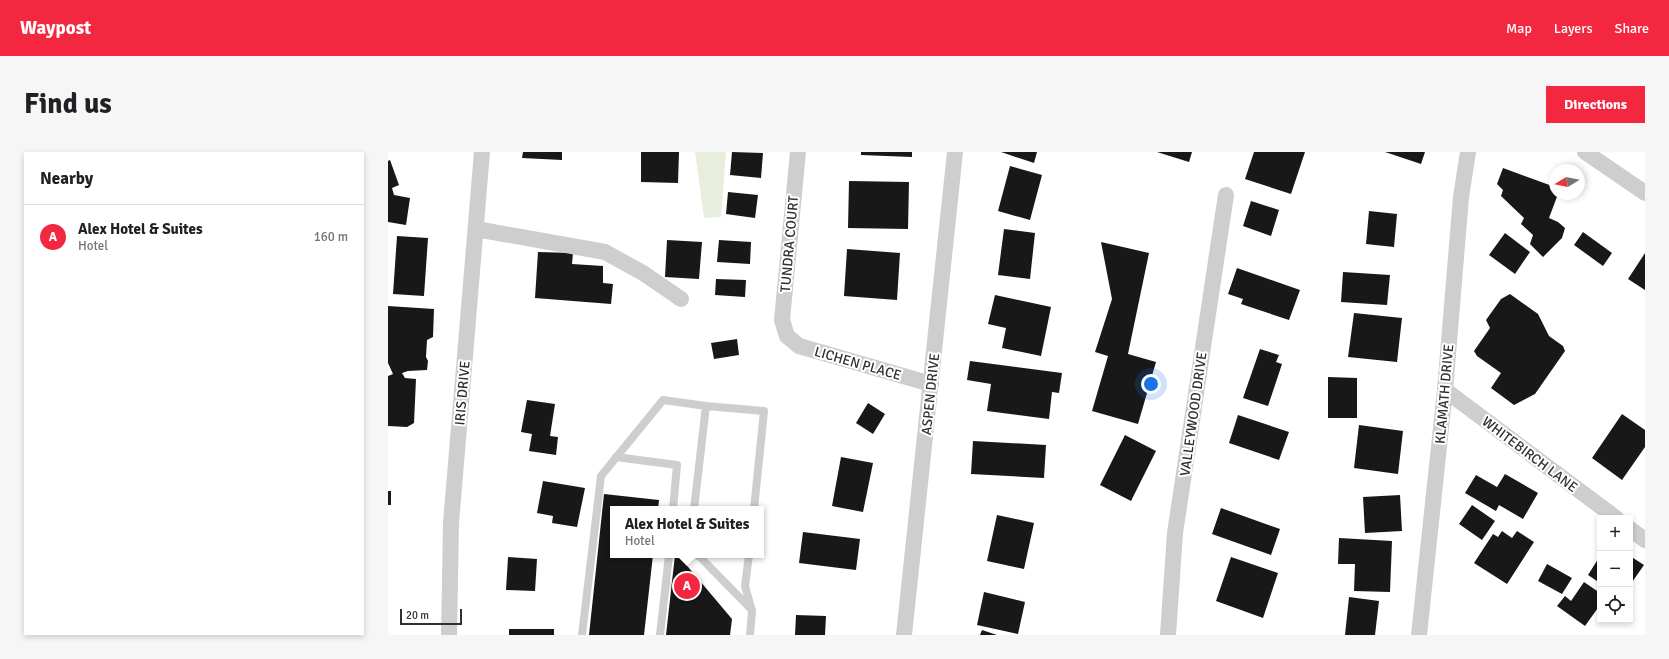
<!DOCTYPE html>
<meta charset="utf-8">
<style>
:root{--surface:#fff;--page:#f6f6f6;--text:#202124;--muted:#757577;--line:#e0e0e0;--accent:#f3273f}
body{margin:0;font-family:Signika,sans-serif;background:var(--page);color:var(--text)}
.controls{position:absolute;right:12px;bottom:12px;display:grid;overflow:hidden;border-radius:0px;box-shadow:0 2px 6px #0003}
.controls button{width:36px;height:36px;display:grid;place-items:center;padding:0;border:0;border-bottom:1px solid var(--line);background:var(--surface);color:var(--text);font:20px sans-serif}
.compass{position:absolute;left:1161px;top:12px;width:36px;height:36px;border-radius:50%;background:var(--surface);box-shadow:0 2px 6px #0003;rotate:260deg}
.scale{position:absolute;left:12px;bottom:10px;width:62px;box-sizing:border-box;padding-left:4px;border:2px solid #313131;border-top:0;font-size:11px;line-height:14px;white-space:nowrap;color:#313131;-webkit-text-stroke:3px #fff;paint-order:stroke}
.you{position:absolute;left:763px;top:232px;width:14px;height:14px;margin:-10px;border:3px solid #fff;border-radius:50%;background:#1a73e8;box-shadow:0 0 0 6px #1a73e833}
.badge{display:grid;place-items:center;width:26px;height:26px;border-radius:50%;background:var(--accent);color:#fff;font-size:13px;font-weight:700}
.pin{position:absolute;translate:-50% -50%;border:2px solid #fff;box-shadow:0 1px 4px #0006}
.popup{position:absolute;left:222px;top:354px;width:154px;height:52px;box-sizing:border-box;display:grid;place-content:center;border-radius:0px;background:var(--surface);filter:drop-shadow(0 1px 3px #0005);font-size:13px;white-space:nowrap;color:var(--muted)}
.popup b{font-size:15px;color:var(--text)}
.popup::after{content:'';position:absolute;left:50%;top:100%;margin-left:-8px;border:8px solid transparent;border-top-color:var(--surface)}
.list{margin:0;padding:0;list-style:none}
h2{display:flex;justify-content:space-between;align-items:center;height:52px;margin:0;padding:0 16px;font-size:17px}
h2 small{font-size:13px;font-weight:400;color:var(--muted)}
.list li{display:grid;grid-template-columns:26px 1fr auto;gap:12px;align-items:center;box-sizing:border-box;height:64px;padding:0 16px;border-top:1px solid var(--line)}
.list b{display:block;font-size:15px;white-space:nowrap}
.list p{margin:0;font-size:13px;white-space:nowrap;color:var(--muted)}
.list em{font-size:13px;font-style:normal;color:var(--muted)}
.icon{flex:none;width:22px;height:22px;fill:none;stroke:currentColor;stroke-width:2;stroke-linecap:round;stroke-linejoin:round}
.map{position:relative;flex:none;width:1257px;height:483px;overflow:hidden;border-radius:0px}
header{display:flex;align-items:center;gap:24px;box-sizing:border-box;height:56px;padding:0 20px;background:var(--accent);color:#fff}
header strong{font-size:19px}
nav{display:flex;gap:22px;margin-inline-start:auto;font-size:14px}
.intro{display:flex;align-items:center;justify-content:space-between;box-sizing:border-box;height:96px;padding:0 24px}
h1{margin:0;font-size:28px}
.button{padding:10px 18px;border-radius:0px;background:var(--accent);color:#fff;font-size:14px;font-weight:700}
main{display:flex;gap:24px;padding:0 24px}
aside{flex:1;background:var(--surface);border-radius:0px;box-shadow:0 2px 6px #0003}
.map>svg:first-child{display:block}
.green{fill:#e7eede}
.building{fill:#181818}
.lines{fill:none;stroke-linecap:round;stroke-linejoin:round}
.service{stroke:#cecece;stroke-width:8}
.minor{stroke:#cecece;stroke-width:16}
.labels{text-anchor:middle;stroke-width:4;stroke-linejoin:round;paint-order:stroke}
.street-label{font-size:14px;fill:#313131;stroke:#fff}
</style>
<header>
<strong>Waypost</strong>
<nav><a>Map</a><a>Layers</a><a>Share</a></nav>
</header>
<div class="intro"><h1>Find us</h1><a class="button">Directions</a></div>
<main>
<aside>
<h2>Nearby<small></small></h2>
<ul class="list">
<li><span class="badge">A</span><div><b>Alex Hotel &amp; Suites</b><p>Hotel</p></div><em>160 m</em></li>
</ul>
</aside>
<div class="map">
<svg width="1257" height="483" viewBox="0 0 1257 483">
<rect width="100%" height="100%" fill="#fff"/>
<path class="green" d="M307,0H338L333,65L316,66Z"/>
<path class="building" d="M135,0H174V8L134,6Z
M253,0H291L290,31L253,30Z
M344,0L375,1L373,26L342,23Z
M473,0H524V5L473,3Z
M613,0H649L646,11Z
M769,0H804L801,10Z
M866,0H917L903,42L857,27Z
M997,0H1037L1033,12Z
M2,8L11,33L4,36L6,43L22,46L18,73L0,70V9Z
M622,14L654,23L642,68L610,59Z
M1115,16L1167,35V42H1170L1161,66L1170,70L1177,76L1174,86L1155,105L1142,92L1145,83L1133,72L1136,66L1113,44L1115,38L1109,32Z
M461,29L521,30L520,77L460,76Z
M340,40L370,43L367,66L338,62Z
M863,49L891,58L883,84L855,74Z
M981,59L1009,62L1006,95L978,92Z
M616,77L647,81L642,127L610,123Z
M1195,80L1224,101L1215,114L1186,93Z
M1117,81L1142,100L1127,122L1101,103Z
M9,84L40,86L36,144L5,142Z
M279,88L314,90L311,127L277,125Z
M331,88L363,90L362,112L329,110Z
M713,90L761,101L740,202L768,210L750,272L704,259L720,204L707,200L724,147Z
M459,97L512,101L509,148L456,144Z
M150,100L185,101L184,112L215,114V131L225,132L223,152L147,146Z
M1257,101V138L1240,127Z
M849,116L912,138L901,168L853,152L855,147L840,142Z
M955,120L1002,123L999,153L953,150Z
M328,127L358,128L357,145L327,143Z
M1122,142L1150,162L1161,184L1175,194L1177,199L1147,242L1126,253L1103,236L1113,221L1089,204L1086,199L1102,176L1098,168L1113,147Z
M607,143L663,155L653,204L614,196L618,176L600,172Z
M0,154L46,157L45,185L39,188L38,205L40,209L39,218L20,219L14,221L17,226L28,227L26,271L19,275L0,274V224L5,222L0,211Z
M966,161L1014,166L1009,210L960,205Z
M349,187L351,203L326,207L323,191Z
M872,197L891,203L888,210L894,212L880,254L855,246Z
M582,209L674,221L671,241L664,240L661,267L599,259L603,232L579,228Z
M940,225L969,226V266H940Z
M139,248L167,252L162,284L170,285L168,303L141,299L144,282L133,280Z
M480,251L497,262L485,282L468,271Z
M1234,262L1257,278V295L1234,328L1204,306Z
M850,263L901,280L891,308L841,291Z
M971,273L1015,279L1010,322L966,316Z
M737,283L768,299L743,349L712,333Z
M585,289L658,293L656,326L583,322Z
M453,305L485,311L475,360L444,354Z
M1117,322L1150,341L1135,367L1111,353L1108,359L1077,341L1088,323L1109,335Z
M155,329L197,336L189,375L164,371L165,364L149,361Z
M0,339H3V353H0Z
M216,342L271,348L270,357H225V403H265L256,483H201Z
M1012,343L1014,379L977,381L975,345Z
M1084,353L1107,369L1094,388L1071,372Z
M833,356L892,377L883,403L824,382Z
M609,363L646,371L636,417L599,409Z
M1114,379L1124,386L1129,379L1146,390L1119,432L1086,411L1105,382L1110,385Z
M415,380L472,387L468,418L411,411Z
M951,386L1004,389L1002,440L966,439L967,412H950Z
M287,403H290L344,467L342,483H278Z
M1212,404V431L1200,423Z
M1242,404L1256,413L1242,433Z
M120,405L149,407L147,439L118,438Z
M843,405L890,421L875,466L828,449Z
M1159,412L1184,426L1174,442L1150,429Z
M1196,430L1212,441V453L1197,474L1169,454L1177,444L1183,449Z
M596,440L637,450L630,482L589,473Z
M961,445L991,449L987,483H957Z
M408,463L438,464L437,483H407Z
M121,477H166V483H121Z
M594,478L609,483H592Z"/>
<g class="lines">
<path class="service" d="M228,305L289,313L285,357
M306,357L318,254L376,259L366,357
M310,403L364,458
M361,403L357,434L364,459L362,483
M194,483L213,324L275,248L318,254
M272,483L281,403"/>
<path class="minor" d="M410,0L394,168L399,184L411,194L543,232
M1197,0L1257,41
M88,77L217,100L255,121L293,147
M1057,238L1228,366
M1242,377L1257,388
M61,483L63,371L94,0
M516,483L567,0
M780,483L787,381L838,43
M1031,483L1057,238L1073,45L1080,0"/>
</g>
<g class="labels">
<g class="street-label">
<text transform="translate(401 92) rotate(-85)" y="5">TUNDRA COURT</text>
<text transform="translate(470 211) rotate(16)" y="5">LICHEN PLACE</text>
<text transform="translate(74 241) rotate(-85)" y="5">IRIS DRIVE</text>
<text transform="translate(542 242) rotate(-84)" y="5">ASPEN DRIVE</text>
<text transform="translate(1056 242) rotate(-85)" y="5">KLAMATH DRIVE</text>
<text transform="translate(805 262) rotate(-82)" y="5">VALLEYWOOD DRIVE</text>
<text transform="translate(1142 302) rotate(37)" y="5">WHITEBIRCH LANE</text>
</g>
</g>
</svg>
<div class="controls">
<button>+</button>
<button>−</button>
<button><svg class="icon" aria-label="locate" viewBox="0 0 24 24"><circle cx="12" cy="12" r="6"/><path d="M12 2v4M12 18v4M2 12h4M18 12h4"/></svg></button>
</div>
<svg class="compass" viewBox="-18 -18 36 36"><path d="M0-13l5 13h-10z" fill="#e53935"/><path d="M0 13l5-13h-10z" fill="#757577"/></svg>
<div class="scale">20 m</div>
<div class="you"></div>
<div class="pin badge" style="left:299px;top:434px">A</div>
<div class="popup"><b>Alex Hotel &amp; Suites</b>Hotel</div>
</div>
</main>
